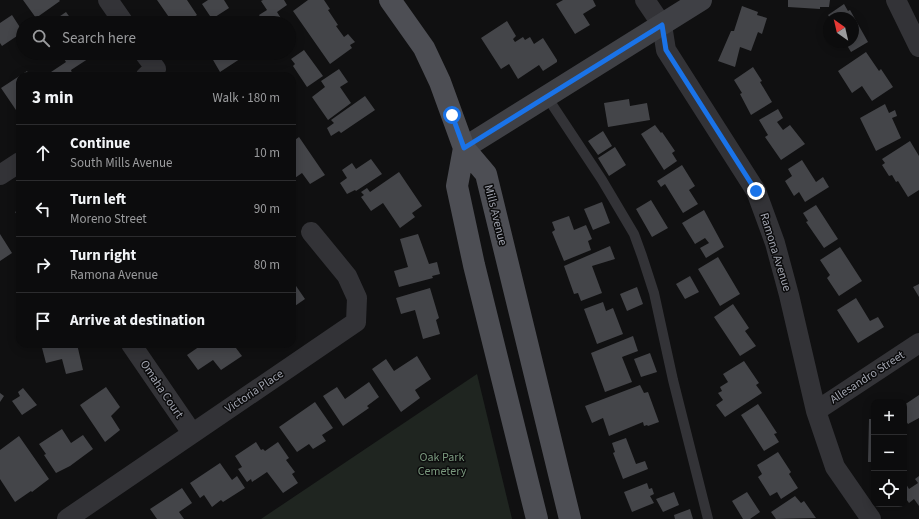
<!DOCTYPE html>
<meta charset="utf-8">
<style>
:root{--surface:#0c0c0d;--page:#1a1a1b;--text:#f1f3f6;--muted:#9a9b9d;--line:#2c2c2e}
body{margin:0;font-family:"Source Sans 3",sans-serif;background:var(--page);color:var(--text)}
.controls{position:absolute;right:12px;bottom:12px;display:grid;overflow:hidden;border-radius:8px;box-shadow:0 2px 10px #0003}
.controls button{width:36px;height:36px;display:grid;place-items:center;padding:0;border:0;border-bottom:1px solid var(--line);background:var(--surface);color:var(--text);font:20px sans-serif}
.compass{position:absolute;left:823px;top:12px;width:36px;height:36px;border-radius:50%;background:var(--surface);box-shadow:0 2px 10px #0003;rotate:326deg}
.stop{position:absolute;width:12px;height:12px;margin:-9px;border:3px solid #1a73e8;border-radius:50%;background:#fff}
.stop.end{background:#1a73e8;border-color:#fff;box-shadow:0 1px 4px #0008}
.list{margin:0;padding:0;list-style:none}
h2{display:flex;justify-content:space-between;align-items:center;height:52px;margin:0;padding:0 16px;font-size:17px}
h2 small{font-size:13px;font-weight:400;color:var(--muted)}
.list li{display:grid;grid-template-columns:26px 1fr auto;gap:12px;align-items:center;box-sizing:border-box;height:56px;padding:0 16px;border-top:1px solid var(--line)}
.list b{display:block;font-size:15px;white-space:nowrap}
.list p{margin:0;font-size:13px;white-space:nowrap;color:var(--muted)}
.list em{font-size:13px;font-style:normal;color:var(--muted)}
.icon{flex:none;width:22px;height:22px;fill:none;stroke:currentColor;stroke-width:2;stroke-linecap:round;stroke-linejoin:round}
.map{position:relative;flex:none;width:919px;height:519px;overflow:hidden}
.search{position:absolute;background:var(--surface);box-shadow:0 2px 10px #0003;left:16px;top:16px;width:280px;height:44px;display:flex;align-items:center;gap:10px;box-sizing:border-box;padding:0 14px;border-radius:22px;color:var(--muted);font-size:15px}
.panel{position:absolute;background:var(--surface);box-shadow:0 2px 10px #0003;left:16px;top:72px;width:280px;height:276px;border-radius:12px}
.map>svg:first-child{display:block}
.green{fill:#1f2520}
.building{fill:#444549}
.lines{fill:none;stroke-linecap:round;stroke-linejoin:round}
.lane{stroke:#333337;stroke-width:10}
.street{stroke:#333337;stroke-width:20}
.secondary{stroke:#3f4045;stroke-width:22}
.primary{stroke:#4d4e54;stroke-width:22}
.route{stroke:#1a73e8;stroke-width:5}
.labels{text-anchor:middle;stroke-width:3;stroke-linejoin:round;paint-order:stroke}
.street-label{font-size:12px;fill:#a2a5b0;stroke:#0b0b0c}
.park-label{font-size:12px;fill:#7b9a7f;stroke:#0b0b0c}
</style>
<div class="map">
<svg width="919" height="519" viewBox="0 0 919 519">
<rect width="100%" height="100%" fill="#101011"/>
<path class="green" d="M477,374L512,519H261Z"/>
<path class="building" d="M23,0H59L60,1L36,18Z
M157,0H187L197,15L186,23H173Z
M208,0H224L229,8L212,19L202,4Z
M263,0H284L287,5L277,12L284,23H264L259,15L267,10L261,1Z
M308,0H324L330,9L328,10L338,25L336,26L344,37L348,34L355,42L350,45L352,48L330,64L293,11Z
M563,0H593L596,6L583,14L590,25L575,34L556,4Z
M788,0H830L829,7H820V9L788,7Z
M844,4L848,11L850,10L868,42L851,52L845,42H853V18H830L828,15Z
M742,6L758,12L757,15L767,18L762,34L758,32L751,51L740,47L735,67L718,61L731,31H734Z
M66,12L74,23H50Z
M12,15L23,32L2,46L0,43V23Z
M507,21L516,36L513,39L515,42L523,37L525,40L530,37L534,44L543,38L557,60V62L543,71L539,65L518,79L509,64L501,69L481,38Z
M304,50L323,76L307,87L293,66L295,64L291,59Z
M866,52L879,71L881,69L893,87L872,101L862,86L852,93L838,71Z
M60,53H97L71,70L73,76H54L51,72L66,62Z
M209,53H249L220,72Z
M753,67L762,81L760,82L772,102L751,115L740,94L742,93L734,80Z
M339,69L348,82L340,87L351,103L328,120L312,97L325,87L321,81Z
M27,71L30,76H20V111L18,113L1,88Z
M365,96L375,110L341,133L339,131L331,136L327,128L334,123L331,120Z
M629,99L630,106L647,103L650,120L608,127L604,103Z
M885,104L889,113L895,110L897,116L892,118L901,138L876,151L860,118Z
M778,109L783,118L777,122L783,130L790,125L805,144L781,160L765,137L768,135L759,120Z
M655,125L661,133L662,132L675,151L672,153L677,161L664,170L641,134Z
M603,131L612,146L598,155L588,141Z
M299,137L325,175L310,184L302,173L292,180V142Z
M910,141L919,156V190L908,197L898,181L896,182L892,175L889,176L882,165L885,163L882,159Z
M615,147L626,165L609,176L598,158Z
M371,159L382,174L356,191L355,190L347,194L340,183L347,178L342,170L352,163L356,169Z
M802,160L816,182L823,177L829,187L805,202L799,192L794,196L785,181L792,176L788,169Z
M682,165L695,186L689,190L698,204L683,213L665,184L661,187L657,181Z
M399,172L422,206L412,213L415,217L400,228L383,203L371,211L361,197L364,195L361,192L367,188L370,192Z
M651,200L668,228L652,237L636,209Z
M602,202L610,223L593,230L584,209Z
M816,205L838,239L824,248L806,222L808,221L803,213Z
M20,209V219L15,212Z
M704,210L724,247L706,258L700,248L709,243L705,238L695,244L682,223Z
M569,216L574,230L586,225L592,239L588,241L591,250L564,261L552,232L555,230L552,222Z
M0,234L12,253L0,261Z
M418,234L429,264L437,262L440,274L432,276L433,278L399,287L394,271L408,267L400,239Z
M610,246L615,259L592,266L602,293L581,301L578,293L574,294L564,266Z
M840,247L862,281L839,296L827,278L830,275L820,260Z
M718,257L740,294L720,306L698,269Z
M690,276L699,292L685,299L676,284Z
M294,283L305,299L292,308V285Z
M919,284V297L913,287Z
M637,287L643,304L627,311L620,294Z
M430,288L439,318L436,320L440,334L423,339L415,310L401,314L396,298Z
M856,298L870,321L878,317L884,327L858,343L837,310Z
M603,302L606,311L613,308L623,334L597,344L584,309Z
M733,304L749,328L745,331L756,346L740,356L714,317Z
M292,315L296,321L292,324Z
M633,336L638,351L622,357L632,382L605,392L591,353Z
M41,344H77L83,370L66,374L62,359L46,363Z
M203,344H233L242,356L221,370L213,360L198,370L187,355Z
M650,353L657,372L641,377L634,359Z
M417,356L431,379L415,390L420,398L401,412L372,369L386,359L394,371Z
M744,361L759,383L756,385L762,393L725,417L716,405L723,400L718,393L722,391L720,387L728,382L723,374Z
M369,382L379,397L367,406L369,408L343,426L323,396L337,387L345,399Z
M640,385L644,393L648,392L659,422L648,426L647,425L644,426L643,422L609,436L603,418L592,423L585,406Z
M106,387L120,407L111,416L120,430L105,442L80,405Z
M23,388L37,405L22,415L12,401L20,396L18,392Z
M0,393L4,396L0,402Z
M919,395V418L908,424L904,418V405Z
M315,402L333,428L322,435L326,441L313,449L309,444L297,452L279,427Z
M758,404L777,433L774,434L779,442L764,451L741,415Z
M869,419H874V462H868Z
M62,429L71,443L83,435L93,449L70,466L56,473L44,455L46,454L39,444Z
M19,436L49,479L32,492L31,491L15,502L0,479V450Z
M626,438L636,464L645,461L648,469L623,479L613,453L615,452L612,443Z
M256,442L261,450L263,449L265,451L278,442L289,458L286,460L295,472L292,474L298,483L283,493L267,472L252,482L251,479L247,482L238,469L242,467L235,456Z
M778,452L791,472L789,474L798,488L781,499L777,492L770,496L758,477L762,474L757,465Z
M220,463L232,480L237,476L245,488L223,502L221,500L212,507L204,495L200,498L190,483Z
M919,476V506L914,499L909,503L904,496V485L906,484L909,489L918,483L915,479Z
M647,483L649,489L652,488L654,494L650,496L654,503L632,512L624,492Z
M182,488L192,503L179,512L184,519H157L150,509Z
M674,492L679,505L663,512L656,499Z
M747,492L760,512L750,519H743L732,501Z
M795,496L801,503L804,501L816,518L776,519L771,512Z
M690,509L693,519H675L674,515Z"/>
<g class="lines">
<path class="lane" d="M547,97L602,180L634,234L642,256L654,293L673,380L708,519"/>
<path class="street" d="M108,0L124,23
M645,0L662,25L666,50L756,191L775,243L789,295L816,411L835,467L871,519
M896,0L919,47
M144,53L156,69L146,76
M0,175L20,162
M131,344L192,433
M816,411L919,343
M67,519L356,322L357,298L347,276L311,232"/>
<path class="secondary" d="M464,148L701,0"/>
<path class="primary" d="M390,0L424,48L440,82L464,148L486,174L570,519
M464,148L457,186L474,265L537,519"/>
</g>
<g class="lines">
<path class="route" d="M452,115L464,148L662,25L666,50L756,191"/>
</g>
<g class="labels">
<g class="street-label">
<text transform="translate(496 215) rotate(76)" y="4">Mills Avenue</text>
<text transform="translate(776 252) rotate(73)" y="4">Ramona Avenue</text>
<text transform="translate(867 377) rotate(-33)" y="4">Allesandro Street</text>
<text transform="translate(162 389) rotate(56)" y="4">Omaha Court</text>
<text transform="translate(254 391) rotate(-34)" y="4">Victoria Place</text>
</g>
<g class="park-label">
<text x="442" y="461">Oak Park<tspan x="442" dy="14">Cemetery</tspan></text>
</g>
</g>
</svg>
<div class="controls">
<button>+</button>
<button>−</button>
<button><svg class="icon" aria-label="locate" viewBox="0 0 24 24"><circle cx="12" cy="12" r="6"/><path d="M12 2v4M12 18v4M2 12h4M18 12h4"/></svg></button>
</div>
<svg class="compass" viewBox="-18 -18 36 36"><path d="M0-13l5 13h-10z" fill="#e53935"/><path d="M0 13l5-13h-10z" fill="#9a9b9d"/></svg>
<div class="stop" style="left:452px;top:115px"></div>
<div class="stop end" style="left:756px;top:191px"></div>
<div class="search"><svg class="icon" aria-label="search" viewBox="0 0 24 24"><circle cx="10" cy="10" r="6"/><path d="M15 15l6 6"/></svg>Search here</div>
<section class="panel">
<h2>3 min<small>Walk · 180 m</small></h2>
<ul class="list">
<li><svg class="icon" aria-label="ahead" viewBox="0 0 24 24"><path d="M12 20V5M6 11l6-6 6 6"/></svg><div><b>Continue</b><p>South Mills Avenue</p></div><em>10 m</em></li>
<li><svg class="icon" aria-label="left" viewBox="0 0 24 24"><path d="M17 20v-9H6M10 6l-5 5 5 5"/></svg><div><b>Turn left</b><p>Moreno Street</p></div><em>90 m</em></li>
<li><svg class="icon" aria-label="right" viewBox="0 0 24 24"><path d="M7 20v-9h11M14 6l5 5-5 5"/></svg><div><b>Turn right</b><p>Ramona Avenue</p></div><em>80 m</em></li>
<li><svg class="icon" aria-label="arrive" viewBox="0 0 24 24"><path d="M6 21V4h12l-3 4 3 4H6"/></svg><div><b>Arrive at destination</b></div></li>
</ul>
</section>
</div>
